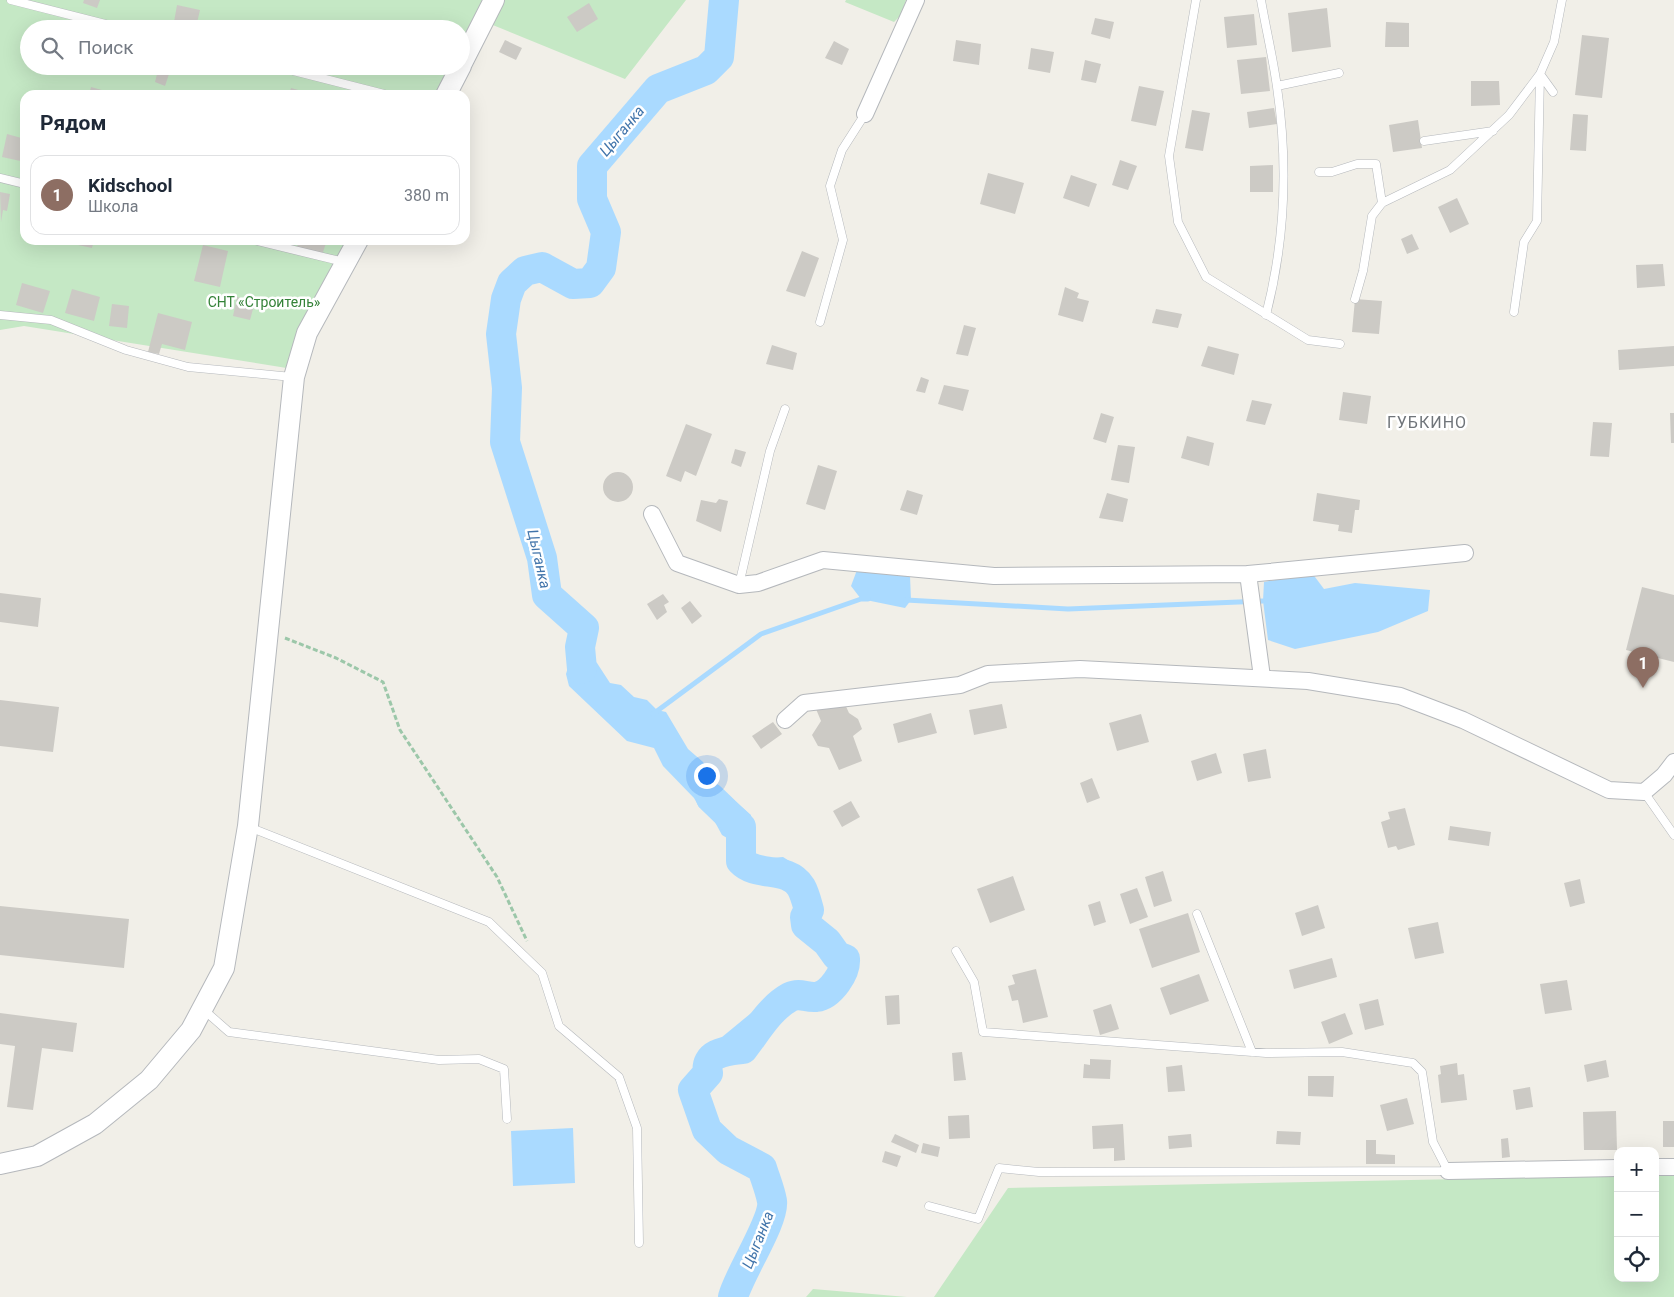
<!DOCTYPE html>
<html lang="ru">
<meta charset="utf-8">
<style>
:root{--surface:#fff;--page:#f2f2f3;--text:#1f2937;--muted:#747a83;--line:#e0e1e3;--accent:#1a73e8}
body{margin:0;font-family:Roboto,sans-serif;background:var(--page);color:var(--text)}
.controls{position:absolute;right:15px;bottom:15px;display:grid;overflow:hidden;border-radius:10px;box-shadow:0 5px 20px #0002}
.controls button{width:45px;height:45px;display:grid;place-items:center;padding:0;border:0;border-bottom:1px solid var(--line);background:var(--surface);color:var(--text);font:25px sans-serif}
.you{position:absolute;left:706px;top:775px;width:18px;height:18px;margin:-12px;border:4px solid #fff;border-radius:50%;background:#1a73e8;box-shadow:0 0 0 8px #1a73e833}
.badge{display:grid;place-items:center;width:32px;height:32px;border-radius:50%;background:var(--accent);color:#fff;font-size:16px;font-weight:700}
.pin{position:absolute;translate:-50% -41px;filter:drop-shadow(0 1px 2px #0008)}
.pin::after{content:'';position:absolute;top:26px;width:18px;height:15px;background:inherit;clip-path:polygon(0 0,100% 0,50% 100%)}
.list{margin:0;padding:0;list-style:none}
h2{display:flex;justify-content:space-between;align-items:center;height:65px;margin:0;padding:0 20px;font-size:21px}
h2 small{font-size:16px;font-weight:400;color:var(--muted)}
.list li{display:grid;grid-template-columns:32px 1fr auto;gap:15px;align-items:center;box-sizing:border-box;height:80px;margin:0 10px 10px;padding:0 10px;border:1px solid var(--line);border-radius:15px}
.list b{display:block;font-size:19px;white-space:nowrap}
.list p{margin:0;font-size:16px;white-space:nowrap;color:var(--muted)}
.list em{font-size:16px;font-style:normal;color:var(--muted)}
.icon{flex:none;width:28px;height:28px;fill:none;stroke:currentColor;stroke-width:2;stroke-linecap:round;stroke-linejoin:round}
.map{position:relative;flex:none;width:1674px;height:1297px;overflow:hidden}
.search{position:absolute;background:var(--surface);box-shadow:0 5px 20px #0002;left:20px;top:20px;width:450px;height:55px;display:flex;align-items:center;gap:12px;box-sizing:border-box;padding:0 18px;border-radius:28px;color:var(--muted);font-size:19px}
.panel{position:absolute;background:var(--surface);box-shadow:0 5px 20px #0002;left:20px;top:90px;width:450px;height:155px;border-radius:15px}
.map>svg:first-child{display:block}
.green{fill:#c5e8c5}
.water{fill:#aadaff}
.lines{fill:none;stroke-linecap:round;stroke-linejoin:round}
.stream{stroke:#aadaff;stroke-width:5}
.river{stroke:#aadaff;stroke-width:30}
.building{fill:#cccac5}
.service-casing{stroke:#b5b8bc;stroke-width:9}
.minor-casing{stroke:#b5b8bc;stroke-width:18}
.tertiary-casing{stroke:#b5b8bc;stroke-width:22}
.path{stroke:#9cc7a9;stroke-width:3;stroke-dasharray:5 2.5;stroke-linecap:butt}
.service{stroke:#fff;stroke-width:8}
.minor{stroke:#fff;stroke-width:16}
.tertiary{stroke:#fff;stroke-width:20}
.labels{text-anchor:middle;stroke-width:5;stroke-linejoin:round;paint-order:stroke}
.park-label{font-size:14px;fill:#348238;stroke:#fff}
.water-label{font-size:15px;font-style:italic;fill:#4174aa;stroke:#fff}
.quarter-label{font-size:16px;letter-spacing:1px;fill:#70757a;stroke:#fff}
</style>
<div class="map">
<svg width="1674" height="1297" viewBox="0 0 1674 1297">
<rect width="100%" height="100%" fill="#f1efe8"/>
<path class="green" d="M0,0H686L625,79L478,19L461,52V29H29V66H454L439,95H25V240H365L299,370L24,326L0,330Z
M846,0H906L901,15L894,22L845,2Z
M1655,1175H1674V1297H934L1008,1188L1618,1176V1278H1655Z
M813,1289L907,1297H806Z"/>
<path class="water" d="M857,570L910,576L911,600L905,608L861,599L851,586Z
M1312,573L1324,589L1355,583L1430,590L1428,611L1378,632L1295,649L1268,640L1263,601L1264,582Z
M584,628L588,632L583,650L597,663L610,683L621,685L634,697L647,700L657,710L666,712L688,749L703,762L716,784L751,815V821L727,838L722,835L710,813L699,807L694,798L663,766L654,748L627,741L569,686L566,674L579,631Z
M783,857L791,862L806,884L788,893L766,876V863L771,858Z
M787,990L789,998L788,1001C769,1025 736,1077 700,1064L704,1053L716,1042L773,995Z
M573,1128L575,1183L513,1186L511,1131Z"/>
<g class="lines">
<path class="stream" d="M906,600L1068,609L1263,601
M653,714L761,634L861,599H868"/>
<path class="river" d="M582,669L580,647L584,628L547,595L542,558L505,442L507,388L501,334L506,299L512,283L525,271L542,267L573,284L590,283L601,268L606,232L592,199V166L658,89L706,70L719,57L724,0
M711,798L741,827V861C757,878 787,865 801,887C805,894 807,903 809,910L805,917L806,925L827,942L837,956L845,959C846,972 831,995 816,997C806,998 800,992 790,997C770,1008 757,1031 743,1049C728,1051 704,1052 708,1073L693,1090L707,1130L728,1150L762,1168C765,1178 770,1190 772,1201C775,1220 739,1274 733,1297"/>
</g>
<path class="building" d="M84,0H100L97,8L83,3Z
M589,3L598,19L577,32L567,17Z
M177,5L200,10L196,27L174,22Z
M1327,8L1331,47L1292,52L1288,13Z
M1254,14L1257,45L1227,48L1224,17Z
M1095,18L1114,22L1110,39L1091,34Z
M56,21L67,23L65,29H54Z
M1386,22L1409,23V47H1385Z
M26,30L29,31V51L21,49Z
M1582,35L1609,38L1602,98L1575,95Z
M505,40L522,48L516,60L499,52Z
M956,40L981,44L979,65L953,61Z
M834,41L849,49L842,65L825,58Z
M1031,48L1054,52L1050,73L1028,69Z
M1266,57L1270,91L1241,94L1237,60Z
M1085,60L1101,64L1096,83L1081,80Z
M159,66L171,68L165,86L155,82Z
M1471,81H1499L1500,105L1471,106Z
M1139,86L1164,91L1156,126L1131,121Z
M91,87L116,94V95H89Z
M291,88L309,93L308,95H289Z
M1274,108L1277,124L1249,128L1247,112Z
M1192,110L1210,113L1203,151L1185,148Z
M1573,114L1588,115L1586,151L1570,150Z
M1418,120L1422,148L1393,152L1389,125Z
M7,134L25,139V162L2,157Z
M1120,160L1137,166L1128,190L1112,185Z
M1273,165V192H1250V166Z
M988,173L1024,183L1015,214L980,204Z
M1071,175L1097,184L1089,207L1063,198Z
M0,192L10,194L7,211L3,210L1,222Z
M1457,198L1469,224L1450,233L1438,207Z
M1412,234L1419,249L1407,254L1401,239Z
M80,240H94L92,248L78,245Z
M299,240H327L322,255L297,247Z
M203,245L228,251L220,287L194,281Z
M802,251L819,258L805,297L786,291Z
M1663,264L1665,286L1637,288L1636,265Z
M22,283L50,291L43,313L16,305Z
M1065,287L1079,293L1077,298L1089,301L1083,322L1058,315Z
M72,289L100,297L94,321L65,313Z
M237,297L255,302L250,320L233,316Z
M1355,299L1382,301L1379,334L1352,332Z
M112,304L129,306L127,328L109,326Z
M1156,309L1182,314L1178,328L1152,323Z
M158,313L192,322L185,350L162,344L159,354L148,352Z
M964,325L976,328L968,356L956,354Z
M772,345L797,353L793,370L766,364Z
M1208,346L1239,354L1234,375L1201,366Z
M1674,346V366L1619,370L1618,350Z
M921,377L929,380L925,393L916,391Z
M944,385L969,390L963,411L938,404Z
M1343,392L1371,396L1367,424L1339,420Z
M1252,400L1272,404L1265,425L1246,421Z
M1101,413L1114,417L1106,443L1093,439Z
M1670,413H1674V443H1671Z
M1593,422L1612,423L1609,457L1590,456Z
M686,424L712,434L696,476L685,471L681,482L666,476Z
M1187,436L1214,443L1209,466L1181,458Z
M1118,445L1135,447L1129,483L1111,480Z
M735,449L746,452L741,467L731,463Z
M818,465L837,471L825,510L806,504Z
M603 487a15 15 0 1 1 30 0a15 15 0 1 1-30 0Z
M907,490L923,495L917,515L900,510Z
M1107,493L1128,499L1123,522L1099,518Z
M1317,493L1360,500L1359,510H1355L1352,533L1338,531L1339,525L1313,521Z
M719,499L728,501L721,532L696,521L701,500L716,503Z
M1642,587L1674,595V662L1626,650Z
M0,593L41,598L38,627L0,622Z
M663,594L669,602L664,605L667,612L657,620L647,604Z
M690,601L702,616L692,624L681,608Z
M0,700L59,707L53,752L0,746Z
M843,700L849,713L858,719L862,729L853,736L862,761L839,770L829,748L818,746L812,735L821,721L816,709Z
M1002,704L1007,728L974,735L969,710Z
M931,713L937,733L898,743L893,724Z
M1141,714L1149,742L1117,751L1109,723Z
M773,722L782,734L761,749L752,736Z
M1266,749L1271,778L1248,782L1243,754Z
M1216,753L1222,773L1197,781L1191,761Z
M1092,778L1100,798L1087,803L1080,783Z
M851,801L860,817L842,827L833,811Z
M1405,808L1415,845L1398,850L1396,846L1388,848L1381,822L1390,819L1388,812Z
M1450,826L1491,832L1489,846L1448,840Z
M1163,871L1172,901L1154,907L1145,877Z
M1013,876L1025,910L990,923L977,889Z
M1580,879L1585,903L1570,907L1564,883Z
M1137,888L1148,917L1130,924L1120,894Z
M1100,901L1106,922L1094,926L1088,905Z
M1318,905L1325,928L1302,936L1295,913Z
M0,906L129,919L124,968L0,955Z
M1188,913L1200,952L1152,968L1139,929Z
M1438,922L1444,953L1415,959L1408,928Z
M1332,958L1337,977L1294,989L1289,970Z
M1036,969L1048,1017L1023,1023L1018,1000L1012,1001L1008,986L1015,984L1012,975Z
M1199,974L1209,1001L1170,1015L1160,988Z
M1567,980L1572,1010L1545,1014L1540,984Z
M899,995L900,1024L887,1025L885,996Z
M1378,999L1384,1025L1365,1030L1359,1004Z
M1111,1004L1119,1029L1100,1035L1093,1010Z
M0,1013L77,1023L73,1052L42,1048L33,1110L7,1107L15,1046L0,1044Z
M1345,1013L1353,1034L1329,1044L1321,1022Z
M962,1052L966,1080L954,1081L952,1053Z
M1090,1059L1111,1060L1110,1079L1083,1078L1084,1064L1090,1065Z
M1606,1060L1609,1077L1587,1082L1584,1065Z
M1457,1063L1458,1075L1464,1074L1467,1100L1441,1103L1438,1075L1441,1074L1440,1066Z
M1182,1065L1185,1091L1168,1092L1166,1067Z
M1308,1076H1334L1333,1097L1308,1096Z
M1530,1087L1533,1107L1516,1110L1513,1090Z
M1407,1098L1414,1124L1387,1131L1380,1105Z
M1616,1111L1617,1150H1584L1583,1112Z
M969,1115L970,1138L949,1139L948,1116Z
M1663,1121H1674V1147H1663Z
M1123,1124L1125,1160L1114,1161V1148L1093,1149L1092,1126Z
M1277,1131L1301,1132L1300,1145L1276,1144Z
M895,1134L919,1145L916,1153L891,1142Z
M1191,1134L1192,1147L1169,1149L1168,1136Z
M1508,1138L1510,1157L1502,1158L1501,1139Z
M1366,1140H1376V1154L1395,1155V1164H1366Z
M923,1143L940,1147L938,1157L921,1153Z
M885,1151L901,1156L897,1167L882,1162Z"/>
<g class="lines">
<defs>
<path id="service" d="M11,0L125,29
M1196,0L1169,156L1178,222L1206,277L1308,340L1340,344
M1261,0C1266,29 1273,58 1277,87C1288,162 1285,241 1266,315
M274,66L388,95
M1540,74L1553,92
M1277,86L1339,73
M1424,141L1493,131
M1319,172H1332L1357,164H1376L1382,203
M0,178L25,184
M253,240L344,262
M1355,299L1363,271L1372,216L1382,203L1450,170L1509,115L1540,74L1554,42L1562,0
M1514,312L1524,242L1537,221L1540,74
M0,315L51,320L126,350L188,367L292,377
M820,322L843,240L830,186L842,150L865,114
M739,585L770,451L785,409
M1644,792L1674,835
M249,827L489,922L542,973L559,1026L619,1077L637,1128L639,1243
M1197,914L1252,1052
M204,1010L229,1032L439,1060L479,1059L504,1069L507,1119
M929,1206L978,1219L999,1168L1039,1172L1448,1171L1433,1142L1422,1072L1413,1063L1342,1052L1266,1053L983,1032L974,982L956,951"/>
<path id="minor" d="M865,114L916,0
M652,514L677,563L739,585L758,583L823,560L994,576L1248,574L1465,553
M1248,574L1262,677
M785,720L804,703L960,685L988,674L1080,669L1308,681L1400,696L1463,720L1609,790L1644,792L1664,775L1674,762
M1655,1167H1674
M1448,1171L1618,1168"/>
<path id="tertiary" d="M461,65L494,0
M446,95L461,66
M0,1164L37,1156L95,1124L149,1080L191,1030L224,968L248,826L294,377L307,333L358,240"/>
</defs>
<use href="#service" class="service-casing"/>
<use href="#minor" class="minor-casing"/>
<use href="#tertiary" class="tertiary-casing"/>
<path class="path" d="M285,638L336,658L383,682L400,730L497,877L527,941"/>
<use href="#service" class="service"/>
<use href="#minor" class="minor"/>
<use href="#tertiary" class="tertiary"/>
</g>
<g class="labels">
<g class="park-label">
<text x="264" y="307">СНТ «Строитель»</text>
</g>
<g class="water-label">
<text transform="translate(622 131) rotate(-50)" y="5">Цыганка</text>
<text transform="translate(539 559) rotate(77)" y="5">Цыганка</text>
<text transform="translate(758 1240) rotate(-68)" y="5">Цыганка</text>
</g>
<g class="quarter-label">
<text x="1427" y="428">ГУБКИНО</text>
</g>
</g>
</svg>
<div class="controls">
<button>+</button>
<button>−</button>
<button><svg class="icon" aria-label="locate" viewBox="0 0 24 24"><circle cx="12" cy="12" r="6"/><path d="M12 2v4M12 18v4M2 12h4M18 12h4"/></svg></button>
</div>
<div class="you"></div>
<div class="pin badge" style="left:1643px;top:688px;background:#8d6e63">1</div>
<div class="search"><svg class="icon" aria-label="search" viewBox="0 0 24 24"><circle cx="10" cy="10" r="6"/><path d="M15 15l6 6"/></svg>Поиск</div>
<section class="panel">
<h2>Рядом<small></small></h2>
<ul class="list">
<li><span class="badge" style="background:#8d6e63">1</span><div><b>Kidschool</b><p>Школа</p></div><em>380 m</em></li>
</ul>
</section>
</div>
